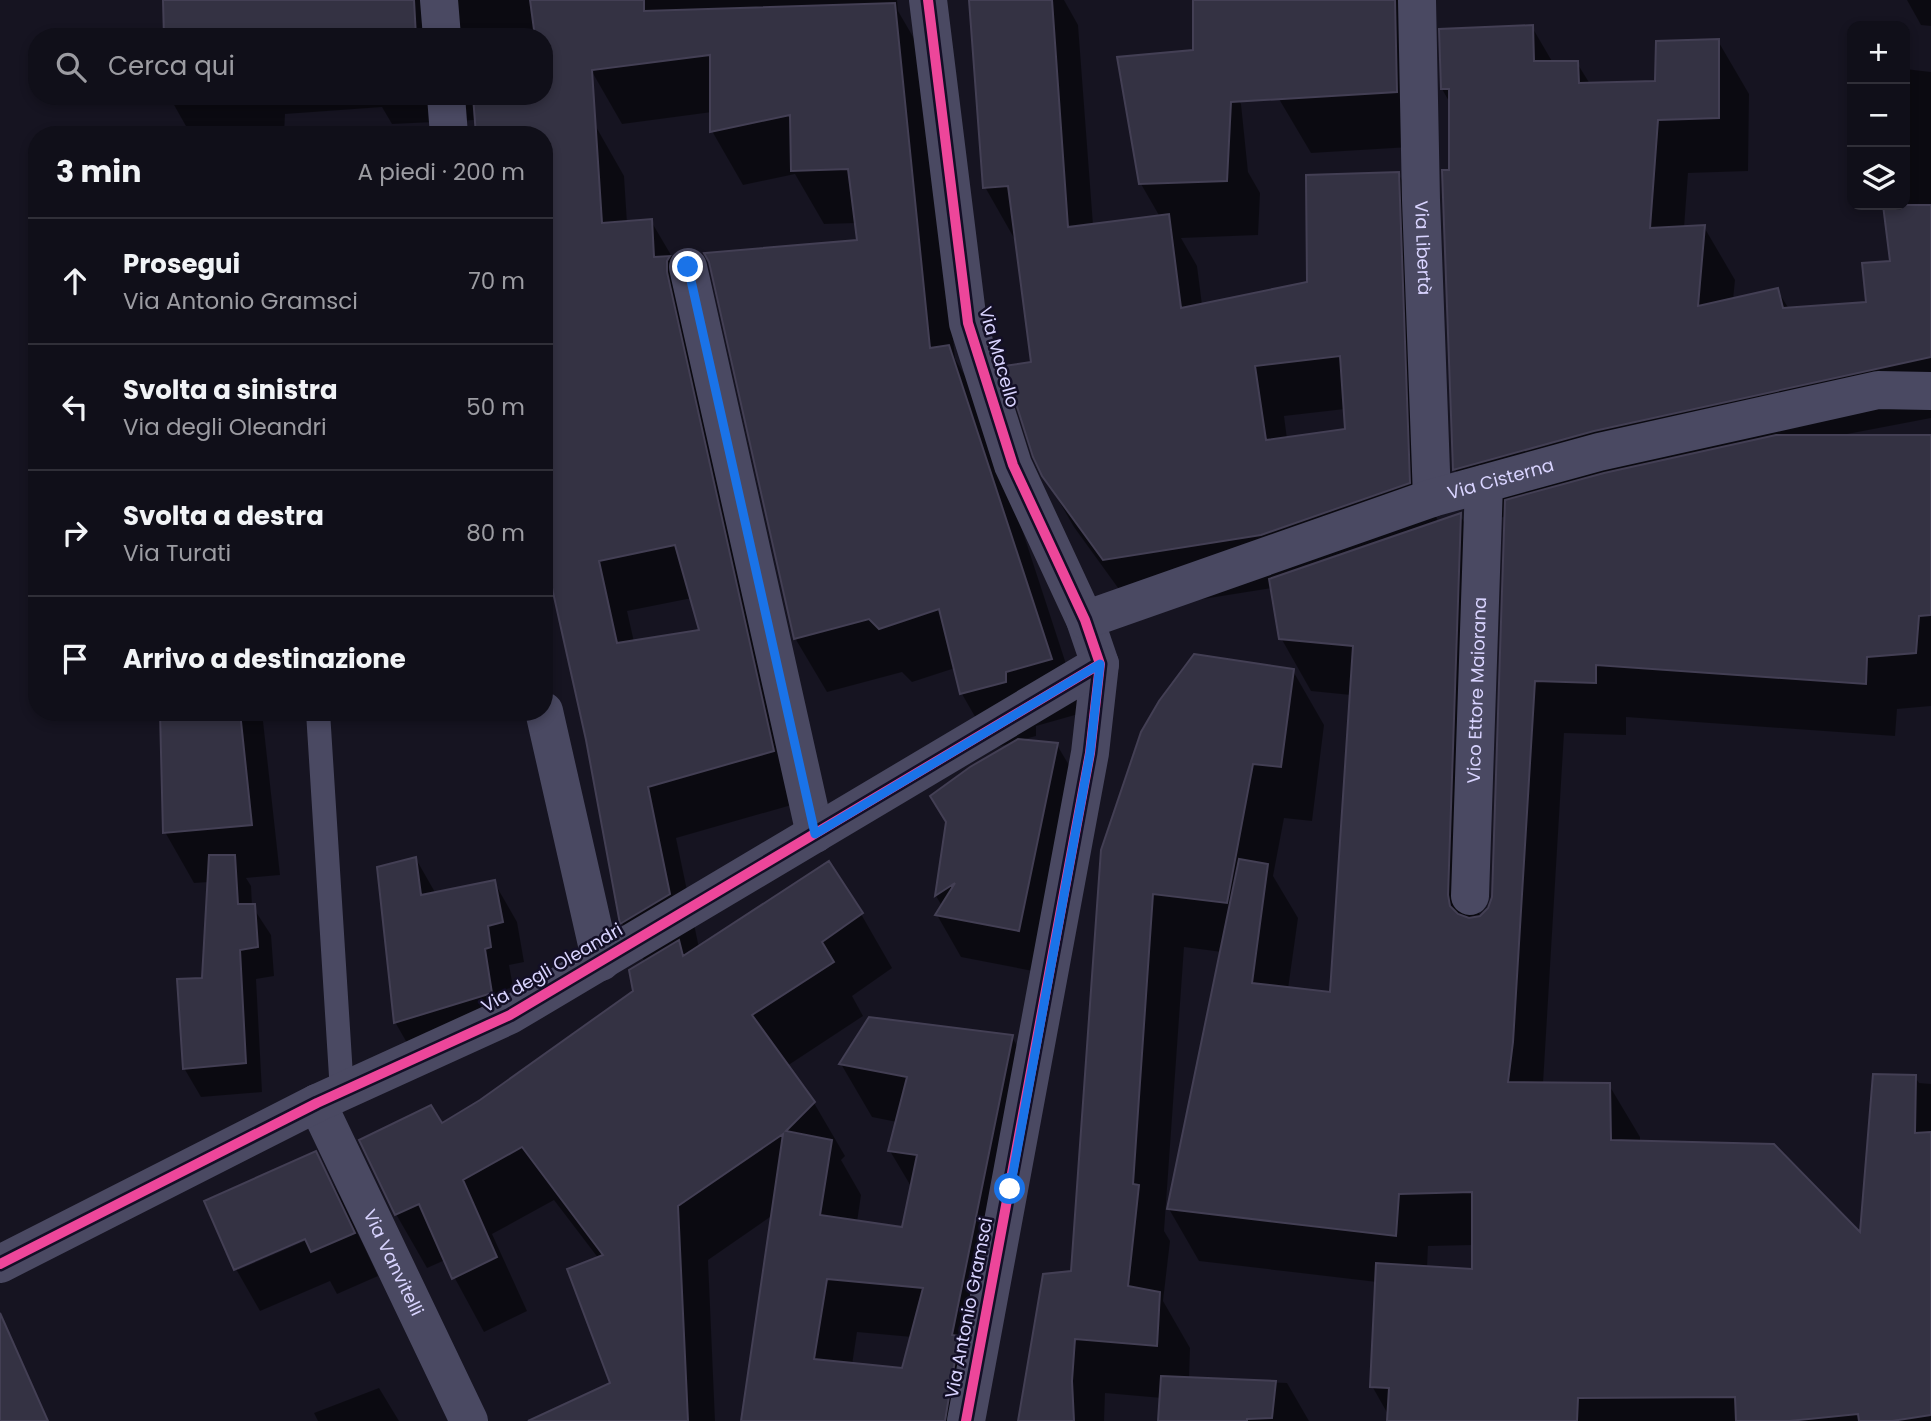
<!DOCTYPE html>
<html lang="it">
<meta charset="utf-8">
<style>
:root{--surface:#100f19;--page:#191822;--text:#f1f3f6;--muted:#9c9ca2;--line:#302f38}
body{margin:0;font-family:Poppins,sans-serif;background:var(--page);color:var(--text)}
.controls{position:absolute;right:21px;top:21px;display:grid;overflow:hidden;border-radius:14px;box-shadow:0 4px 10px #0003}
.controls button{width:63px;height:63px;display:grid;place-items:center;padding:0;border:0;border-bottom:2px solid var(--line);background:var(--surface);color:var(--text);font:35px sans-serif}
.stop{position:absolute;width:21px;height:21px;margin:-16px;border:5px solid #1a73e8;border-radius:50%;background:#fff}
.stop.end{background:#1a73e8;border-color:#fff;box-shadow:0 2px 7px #0008}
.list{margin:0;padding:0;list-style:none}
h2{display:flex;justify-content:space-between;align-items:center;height:91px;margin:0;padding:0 28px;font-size:30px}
h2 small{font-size:23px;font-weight:400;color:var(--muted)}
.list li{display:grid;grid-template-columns:46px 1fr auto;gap:21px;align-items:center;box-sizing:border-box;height:126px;padding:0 28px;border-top:2px solid var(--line)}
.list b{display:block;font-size:26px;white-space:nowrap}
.list p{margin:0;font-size:23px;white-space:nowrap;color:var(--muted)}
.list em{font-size:23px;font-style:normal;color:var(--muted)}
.icon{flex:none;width:38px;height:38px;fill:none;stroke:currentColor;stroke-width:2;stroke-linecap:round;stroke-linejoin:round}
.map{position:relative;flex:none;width:1931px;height:1421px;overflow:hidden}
.search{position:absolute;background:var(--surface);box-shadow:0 4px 10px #0003;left:28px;top:28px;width:525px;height:77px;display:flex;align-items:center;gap:18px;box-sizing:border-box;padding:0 24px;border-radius:28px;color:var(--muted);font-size:26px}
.panel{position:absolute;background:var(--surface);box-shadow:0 4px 10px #0003;left:28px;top:126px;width:525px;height:595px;border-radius:28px}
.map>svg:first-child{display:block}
.shadow{fill:#0007;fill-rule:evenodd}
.building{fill:#343243;stroke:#433f54;stroke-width:2;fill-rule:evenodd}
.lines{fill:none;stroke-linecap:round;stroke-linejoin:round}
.service{stroke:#4a4962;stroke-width:24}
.minor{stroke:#4a4962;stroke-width:38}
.cycleway-casing{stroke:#130f26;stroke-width:15}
.cycleway{stroke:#ed469a;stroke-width:10}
.route{stroke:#1a73e8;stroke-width:9}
.labels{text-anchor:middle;stroke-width:5;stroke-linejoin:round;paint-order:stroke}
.street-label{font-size:18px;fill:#d9d4ff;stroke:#130f26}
</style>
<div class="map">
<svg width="1931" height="1421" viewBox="0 0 1931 1421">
<rect width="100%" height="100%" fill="#161421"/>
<path class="shadow" d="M165,0H540L544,37H465V29L456,32L452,37H166Z
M587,0H897L898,11L926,59L955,359L980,401L1082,713L1036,726V736L1021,740L1057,745L1082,787L1043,973L961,957L937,915L942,906L936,896L947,822L1012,743L993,748L962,694L955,668L912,682L902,672L827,692L795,638L859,241L857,223L824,224L795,174L743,185L712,131V112L622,124L591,70Z
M971,0H1064L1078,25L1093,225L1160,217L1141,184L1210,50L1241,104L1248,172L1260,193L1258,235L1181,238L1197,266L1202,305L1308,283L1398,173L1427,224L1437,523L1460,515L1490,567L1479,919L1490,909L1494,897L1507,516L1485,522L1455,469L1450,103L1442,89L1532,27L1553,63H1577L1590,84L1657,82L1718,41L1749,94L1748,171L1688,173L1684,228L1704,227L1735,280L1733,300L1777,290L1789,309L1868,304L1892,263L1885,205H1905V69L1931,72V418L1842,435L1931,436V706L1897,709L1895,736L1626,717V735L1564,733L1543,1084L1609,1085L1640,1137V1142L1861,1236L1915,1077L1919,1083L1931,1084V1421H1389V1416L1372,1386L1377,1282L1199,1261L1169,1209L1222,952L1184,947L1164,1231L1170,1241L1163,1301L1190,1348L1189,1379L1287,1383L1309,1421H1160L1162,1398L1105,1393L1104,1421H1020L1073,1272L1103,850L1293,671L1324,725L1312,821L1284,818L1273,876L1298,918L1288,989L1332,994L1351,695L1311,691L1281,638L1272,588L1134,610L1074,527L1044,475L1033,363L1016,238H1014L985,187ZM1345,409L1347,430L1287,439L1284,416ZM1474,1245V1271L1427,1268L1428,1246Z
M1305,0H1405L1427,146L1311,153L1279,99Z
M1907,0H1931V26L1921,25Z
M169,96H544L595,125L624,176L627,223L651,221L681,272L802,802L676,838L699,948L861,914L892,968L852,996L863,1016L787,1066L814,1103L845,1156L841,1160L861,1195L857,1222L903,1229L912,1188L890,1151L897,1122L872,1117L841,1064L1012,1037L1043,1091L984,1421H743L773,1215L708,1260L715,1421H532L612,1384L599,1259L554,1200L492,1234L527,1311L484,1332L445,1260L427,1268L396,1214L441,1125L481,1102L635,992L645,962L622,923L588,739L544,135L476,120L392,124L382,107L285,114L284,135H191ZM692,598L701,632L634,642L627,611ZM857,1332L912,1337L903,1370L852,1365Z
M161,712H262L280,875L246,878L251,886L252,906L271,935L274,976L256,979L262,1092L201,1097L184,1068L203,980L209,882L194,883L165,832Z
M416,859L436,894L494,882L517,922L524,962L509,965L513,987L507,989L514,1033L418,1062L395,1022Z
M315,1153L340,1196L378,1276L337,1294L330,1281L260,1311L236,1269ZM312,1234L314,1237L238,1270V1266Z
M379,1388L399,1421H318L314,1413Z"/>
<path class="building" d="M163,0H414L416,37H164Z
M530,0H644V11L895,3L930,348L949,345L1052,659L1006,672V682L960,694L939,609L879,629L869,619L794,639L709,262L704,253L857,240L848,169L791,171L790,115L710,132V55L592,70L602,223L652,219L654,257L670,256L667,261V272L774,751L648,787L670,894L620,924L586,740L544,552V135H476L473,96H544V37H535ZM675,545L699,630L617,643L599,561Z
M969,0H1052L1068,227L1169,214L1181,308L1307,282L1306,175L1399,172L1410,483L1261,535L1103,560L1042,476L1033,457L1004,366L1031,362L1008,186L983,188ZM1340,356L1345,429L1266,440L1255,366Z
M1193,0H1395L1397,92L1231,102L1227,181L1139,184L1117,57L1193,50Z
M1533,25L1534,61H1578L1579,83L1655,81L1656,41L1719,39V118L1658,120L1650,228L1705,225L1698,306L1778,288L1783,308L1866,302L1862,263L1890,261L1883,205H1931V357L1594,431L1453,470L1442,170H1449V89H1441L1439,29Z
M1776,435H1931V615L1919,616L1916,653L1867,657L1866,684L1596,665V683L1535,681L1513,1042L1508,1082L1610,1083L1611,1140L1774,1144L1860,1232L1873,1074L1916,1075L1915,1133L1931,1132V1415L1892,1421H1859L1858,1414L1789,1421H1736L1735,1397L1578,1398L1577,1421H1387L1389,1388L1370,1387L1376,1263L1472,1269V1192L1399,1194L1396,1236L1167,1209L1239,859L1268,864L1252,983L1330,992L1353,646L1279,639L1269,579L1461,513L1448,895L1450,906L1458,914L1469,918L1480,916L1488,908L1492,897L1505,500L1604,473Z
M1194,654L1294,669L1281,767L1253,764L1227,903L1153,894L1133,1184L1139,1185L1128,1286L1160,1292L1157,1346L1075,1339L1072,1381L1074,1421H1018L1043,1274L1071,1271L1101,850L1141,732L1159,701Z
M160,712H240L252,825L163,833Z
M1018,739L1058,743L1019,931L935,915L955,883L935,896L946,822L930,796L970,767Z
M209,855H235L238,904H255L258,947L240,950L246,1063L183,1069L177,979L202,978Z
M416,857L421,895L495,880L503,922L488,926L491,947L485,949L492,993L394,1023L377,867Z
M829,861L863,913L822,942L834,962L752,1015L815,1102L786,1131L832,1140L820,1215L902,1227L917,1155L888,1151L907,1077L839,1064L869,1017L1013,1035L952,1335L959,1336L945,1421H741L783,1134L678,1206L688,1421H528L610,1383L567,1269L603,1255L522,1147L463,1180L497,1257L452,1279L419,1204L395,1215L359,1140L431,1105L442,1123L480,1100L633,991L629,970L679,940L683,956ZM827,1279L923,1288L902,1368L814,1359Z
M316,1151L355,1233L311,1252L305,1239L234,1270L204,1201Z
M0,1313L48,1421H0Z
M1161,1376L1276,1381L1272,1418L1247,1419V1421H1158Z"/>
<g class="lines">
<path class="service" d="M318,712L342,1092"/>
<g class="minor">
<path d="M439,0L442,37"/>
<path d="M928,0L968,323L1013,465L1085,620L1100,664L1090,753L966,1421"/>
<path id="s1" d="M1417,0L1421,200L1432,498"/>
<path d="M446,96L449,135"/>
<path d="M688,267L815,834"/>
<path id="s2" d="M1085,620L1432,498L1599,452L1878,390L1931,391"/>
<path d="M544,711L601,962"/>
<path id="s3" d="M1470,896L1484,484"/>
<path id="s4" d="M317,1103L469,1421"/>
<path d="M0,1264L317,1103L510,1015L1100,664"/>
</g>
<defs>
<path id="cycleway" d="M928,0L968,323L1013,465L1085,620L1100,664L1090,753L966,1421
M0,1264L317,1103L510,1015L1100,664"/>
</defs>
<use href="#cycleway" class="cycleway-casing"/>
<use href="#cycleway" class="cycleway"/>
</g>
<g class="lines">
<path class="route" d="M688,267L815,834L1100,664L1090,753L1010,1189"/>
</g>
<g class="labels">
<g class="street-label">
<text dy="6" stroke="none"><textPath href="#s1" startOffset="248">Via Libertà</textPath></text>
<text transform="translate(999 357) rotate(74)" y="6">Via Macello</text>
<text dy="6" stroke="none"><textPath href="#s2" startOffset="439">Via Cisterna</textPath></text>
<text dy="6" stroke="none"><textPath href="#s3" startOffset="206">Vico Ettore Maiorana</textPath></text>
<text transform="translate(552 968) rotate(-30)" y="6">Via degli Oleandri</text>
<text dy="6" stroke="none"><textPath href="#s4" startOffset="177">Via Vanvitelli</textPath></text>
<text transform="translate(969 1308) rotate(-79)" y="6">Via Antonio Gramsci</text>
</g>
</g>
</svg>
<div class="controls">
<button>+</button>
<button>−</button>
<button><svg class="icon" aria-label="layers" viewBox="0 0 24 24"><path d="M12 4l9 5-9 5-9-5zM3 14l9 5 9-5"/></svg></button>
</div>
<div class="stop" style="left:1010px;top:1189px"></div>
<div class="stop end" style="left:688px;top:267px"></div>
<div class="search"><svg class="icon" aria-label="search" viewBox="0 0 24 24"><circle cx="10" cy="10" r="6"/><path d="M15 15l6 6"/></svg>Cerca qui</div>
<section class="panel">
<h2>3 min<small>A piedi · 200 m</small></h2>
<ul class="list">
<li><svg class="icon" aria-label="ahead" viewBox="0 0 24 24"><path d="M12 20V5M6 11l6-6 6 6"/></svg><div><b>Prosegui</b><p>Via Antonio Gramsci</p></div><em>70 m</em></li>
<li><svg class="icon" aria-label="left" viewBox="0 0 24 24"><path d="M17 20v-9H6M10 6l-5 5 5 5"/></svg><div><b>Svolta a sinistra</b><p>Via degli Oleandri</p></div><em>50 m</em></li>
<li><svg class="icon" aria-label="right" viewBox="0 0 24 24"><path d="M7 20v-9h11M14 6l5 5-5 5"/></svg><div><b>Svolta a destra</b><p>Via Turati</p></div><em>80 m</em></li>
<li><svg class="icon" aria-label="arrive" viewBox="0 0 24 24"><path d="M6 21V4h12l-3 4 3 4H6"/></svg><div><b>Arrivo a destinazione</b></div></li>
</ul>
</section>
</div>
